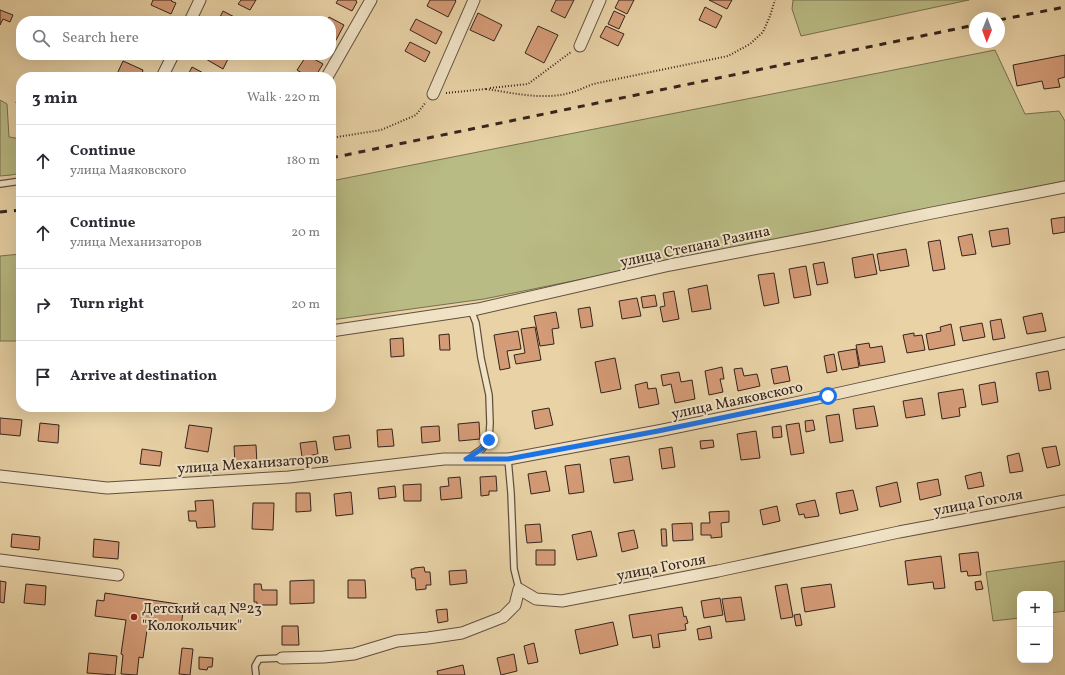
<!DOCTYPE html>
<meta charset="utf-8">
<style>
:root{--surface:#fff;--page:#f2f2f3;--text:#2b2b33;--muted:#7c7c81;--line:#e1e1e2}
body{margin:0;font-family:Vollkorn,serif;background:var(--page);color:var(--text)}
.controls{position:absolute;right:12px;bottom:12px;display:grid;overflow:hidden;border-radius:8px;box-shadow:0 4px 16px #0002}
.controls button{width:36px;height:36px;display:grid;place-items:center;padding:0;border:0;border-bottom:1px solid var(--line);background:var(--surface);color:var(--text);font:20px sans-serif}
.compass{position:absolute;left:969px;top:12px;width:36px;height:36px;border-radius:50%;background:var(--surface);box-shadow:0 4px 16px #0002;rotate:181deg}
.stop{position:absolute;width:12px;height:12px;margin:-9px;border:3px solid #1a73e8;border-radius:50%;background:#fff}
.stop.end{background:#1a73e8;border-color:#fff;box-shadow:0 1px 4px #0008}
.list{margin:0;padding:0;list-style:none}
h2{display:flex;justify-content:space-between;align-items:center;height:52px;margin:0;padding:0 16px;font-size:17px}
h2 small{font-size:13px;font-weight:400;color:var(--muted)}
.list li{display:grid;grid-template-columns:26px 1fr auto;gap:12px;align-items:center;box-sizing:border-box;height:72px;padding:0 16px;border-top:1px solid var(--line)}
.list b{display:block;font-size:15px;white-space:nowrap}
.list p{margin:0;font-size:13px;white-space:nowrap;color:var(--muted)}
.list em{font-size:13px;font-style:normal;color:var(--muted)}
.icon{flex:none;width:22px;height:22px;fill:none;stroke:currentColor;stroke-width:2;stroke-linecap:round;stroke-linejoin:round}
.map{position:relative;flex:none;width:1065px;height:675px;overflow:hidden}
.search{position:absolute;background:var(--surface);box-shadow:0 4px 16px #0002;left:16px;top:16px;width:320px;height:44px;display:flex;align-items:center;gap:10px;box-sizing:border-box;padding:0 14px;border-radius:16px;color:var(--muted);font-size:15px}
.panel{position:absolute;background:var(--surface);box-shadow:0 4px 16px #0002;left:16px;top:72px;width:320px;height:340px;border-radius:16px}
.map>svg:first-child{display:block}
.green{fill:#b9bb84;stroke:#777050}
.building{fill:#d49b77;stroke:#35241d}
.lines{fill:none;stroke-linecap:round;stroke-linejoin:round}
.lane-casing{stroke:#62503f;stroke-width:8}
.street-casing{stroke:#62503f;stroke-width:13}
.path{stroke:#35241d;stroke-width:2;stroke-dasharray:1 2;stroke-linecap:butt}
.lane{stroke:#f0e2c5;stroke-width:5.5}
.street{stroke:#f0e2c5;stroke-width:11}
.rail{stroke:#35241d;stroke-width:3;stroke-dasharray:7 7;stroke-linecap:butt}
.route{stroke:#1a73e8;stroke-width:5}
.poi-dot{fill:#8f2418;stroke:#f0e2c5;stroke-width:1.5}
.labels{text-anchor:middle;stroke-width:4;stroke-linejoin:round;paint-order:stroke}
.street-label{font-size:15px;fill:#35241d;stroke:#f0e2c5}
.poi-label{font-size:15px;fill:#35241d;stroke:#f0e2c5;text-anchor:start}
</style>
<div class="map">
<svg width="1065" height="675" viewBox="0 0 1065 675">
<rect width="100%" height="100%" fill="#e8d2a6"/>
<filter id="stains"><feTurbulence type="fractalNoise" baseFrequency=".005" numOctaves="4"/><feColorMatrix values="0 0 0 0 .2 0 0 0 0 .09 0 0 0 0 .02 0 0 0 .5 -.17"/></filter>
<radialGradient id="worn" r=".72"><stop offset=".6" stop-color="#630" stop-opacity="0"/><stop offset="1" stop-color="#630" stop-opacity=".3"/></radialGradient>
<path class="green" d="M793,0H969L801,36L792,9Z
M995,50L1025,114L1059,111L1065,121V181L484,299L331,320V181Z
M0,100L7,104L9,137L21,139V173L11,175L0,176Z
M21,254V341H0V256Z
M1065,561V611L1050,613V594H1020V618L993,621L986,572Z"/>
<path class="building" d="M153,0H172L171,1L176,3L171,14L151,5Z
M241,0H256L250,10L238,4Z
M338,0H356V1L357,2L352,11L336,3Z
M430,0H455L456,1L448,17L427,6Z
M556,0H574L565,18L551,11Z
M619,0H634L627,14L615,8Z
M709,0H732L727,9Z
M705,7L722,16L716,28L699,20Z
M0,10L13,15L10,22L3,19L0,25Z
M223,11L242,21H218Z
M614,11L625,16L619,29L608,24Z
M478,13L502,25L494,41L470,30Z
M329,17L344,25L335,42L331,40V21H327Z
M416,19L442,32L436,44L410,30Z
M538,26L558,35L544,63L525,53Z
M606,26L624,34L618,46L600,37Z
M410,42L430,52L425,62L405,51Z
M199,55H230L223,69Z
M307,55L323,64L315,77H308L297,70Z
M1065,55V77L1058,79L1060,87L1044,89L1042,81L1017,86L1013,65Z
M123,61L143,70L141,77H123L117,74Z
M192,67L209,76L208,77H187Z
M21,86V105L16,103Z
M1065,217V232L1053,234L1051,219Z
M1008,228L1010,244L992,247L989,231Z
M972,234L976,254L962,256L958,237Z
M940,240L945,269L933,271L928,242Z
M906,249L909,266L880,271L877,254Z
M873,254L877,274L855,278L852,258Z
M824,262L828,283L817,285L813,264Z
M806,266L811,295L794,298L789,269Z
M774,273L779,303L764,306L758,275Z
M707,285L711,309L692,312L688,289Z
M674,291L679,319L663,322L660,307L665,306L663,293Z
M655,295L657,306L643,308L641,297Z
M637,298L641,316L622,319L619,301Z
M590,307L593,326L581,328L578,309Z
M556,312L559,328L552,329L554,344L540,346L534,316Z
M1042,313L1046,331L1027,334L1023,317Z
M1001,319L1005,338L993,340L990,321Z
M982,323L985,337L963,341L960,327Z
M951,324L955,345L929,350L926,334L941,331L940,327Z
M535,327L541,360L516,364L514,355L525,353L521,329Z
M518,331L521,349L507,351L510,368L500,370L494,335Z
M914,333V336L922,335L925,350L907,353L903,335Z
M449,334L450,350H440L439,335Z
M403,338L404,356L391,357L390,339Z
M869,343L870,348L882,346L885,362L860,366L856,345Z
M331,346L334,368L331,369Z
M856,349L859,367L842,370L838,352Z
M834,354L837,371L827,373L824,356Z
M615,358L621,389L601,393L595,362Z
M787,366L790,381L774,384L771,369Z
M722,367L724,379H720L723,392L709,395L705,371Z
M742,368L744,376L757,374L760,386L738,391L734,369Z
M1048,371L1051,389L1039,391L1036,373Z
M679,372L681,382L692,380L695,399L675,403L671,384L663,386L661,375Z
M647,382L648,389L656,388L659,404L639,408L635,385Z
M995,382L998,402L982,405L979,385Z
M963,389L966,407L959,408L960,416L942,419L938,393Z
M922,398L925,415L906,418L903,401Z
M874,406L878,426L856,429L853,409Z
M549,408L553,425L535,429L532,411Z
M839,414L843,441L830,443L826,416Z
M0,418L22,420L20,436L0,434Z
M813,420L815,430L806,432L805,421Z
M479,422L480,439L459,441L458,424Z
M40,423L59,425L58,443L38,441Z
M799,423L804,453L791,455L786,425Z
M189,425L212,428L208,452L185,448Z
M439,426L440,441L422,443L421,427Z
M781,426L782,437L773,438L772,427Z
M392,429L394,446L378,447L377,430Z
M756,431L760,458L741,460L737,434Z
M349,435L351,448L335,450L333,437Z
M713,440L714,447L701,449L700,441Z
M316,441L318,454L302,457L300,443Z
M256,445L257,464L235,465L234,446Z
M1056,446L1060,465L1047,468L1042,448Z
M672,447L675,467L662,469L659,449Z
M142,449L162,452L160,466L140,464Z
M1019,453L1023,471L1010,473L1007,456Z
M629,456L633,480L614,483L610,459Z
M580,464L584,492L569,494L565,466Z
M546,471L550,491L531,494L528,474Z
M981,472L984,486L968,489L965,476Z
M496,476L497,491H489V495L481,496L480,477Z
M460,477L462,498L441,500L440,487L449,486L448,478Z
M938,479L941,495L920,500L917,483Z
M897,482L901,502L880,507L876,487Z
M421,484V501H404L403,485Z
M395,486L396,497L379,499L378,488Z
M853,490L858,510L840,514L836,493Z
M351,492L353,514L336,516L334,494Z
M296,493H310L311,511L296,512Z
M213,500L215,527L197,528L196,521H189L188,511H196L195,501Z
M815,500L819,516L805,518L804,514L799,515L796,504Z
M253,503H274L273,530L252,529Z
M777,506L780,521L763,525L760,510Z
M729,511V522L721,523L722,537L711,538V535H701V523H710L709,512Z
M692,523L693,540L673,541L672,524Z
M540,524L542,542L527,543L525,525Z
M661,529H666L667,546H662Z
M634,530L638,548L622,552L618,533Z
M591,531L597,556L577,560L572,535Z
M12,534L40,537L39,550L11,547Z
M94,539L119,542L118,559L93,557Z
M536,550H555V565H536Z
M978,552L981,575L968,576L967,571L961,572L959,554Z
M941,556L945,588L934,589L933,582L908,585L905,561Z
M424,567L425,572H430L431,585H426V589L416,590L415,578H412L411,569H414V568Z
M466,570L467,583L450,585L449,571Z
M314,580V603L290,604V581Z
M348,580H365L366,598H348Z
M0,581L6,582L4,603L0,602Z
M981,581L983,589L976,590L975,582Z
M26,584L46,586L45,605L24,603Z
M254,584H261L262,590H277V605H257V602H254Z
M787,584L793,617L781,619L775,586Z
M831,584L835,607L805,612L801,588Z
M105,593L178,604L177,611L183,612L181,627L148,623L143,658L139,657L137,675L121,674L123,655L121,654L126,620L95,616L97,600L104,601Z
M741,597L745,620L726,622L722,599Z
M720,598L723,615L704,618L701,601Z
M682,607L684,617L686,616L688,623L685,624L686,630L658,634L660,647L653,648L651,635L633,638L629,615Z
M447,609L448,621L438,623L436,610Z
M800,614L802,625L796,626L794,615Z
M613,622L618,645L580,654L575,630Z
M282,626H298L299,645H282Z
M710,626L712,638L699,640L697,629Z
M534,643L538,662L528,664L524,646Z
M182,648L193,649L190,675L179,674Z
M89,653L117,656L115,675L87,673Z
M514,654L517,671L501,675L497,658Z
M199,657L213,658L212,667H208L207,670L199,669Z
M463,665L465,675H438L437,671Z"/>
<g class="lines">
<defs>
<path id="lane" d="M0,184L21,181
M470,457L482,449L489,440L490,423L489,395L481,358L476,323L471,310
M508,459L511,493L514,569L519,589
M256,675L255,666L259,659L282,658"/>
<path id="street" d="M190,21L200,0
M580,46L600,0
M162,77L173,55
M327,77L371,0
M433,94L474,0
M331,331L478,309L670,265L821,236L932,213L1065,187
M0,476L107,488L289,477L444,459H508L658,431L795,403L1065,343
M0,560L118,575
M282,658L324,657L354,654L397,641L428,638L462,633L503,617L515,605L519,589L536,599L562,601L718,571L899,532L1065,501"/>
</defs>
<use href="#lane" class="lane-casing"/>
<use href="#street" class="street-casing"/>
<path class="path" d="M490,88L528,84L571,52
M486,89C514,93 545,101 573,92C579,90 586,87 593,84L728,56L750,44L763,32L770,16L775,0
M446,93L486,89
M331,138L381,130L416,115L426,102"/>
<use href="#lane" class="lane"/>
<use href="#street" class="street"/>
<path class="rail" d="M999,20L1065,7
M331,158L975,25
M0,212L21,210"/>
</g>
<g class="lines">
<path class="route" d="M489,440L482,449L466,459H508L658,431L828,396"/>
</g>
<circle class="poi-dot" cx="134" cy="617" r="4"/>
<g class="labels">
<g class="street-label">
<text transform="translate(695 246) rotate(-12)" y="5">улица Степана Разина</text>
<text transform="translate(737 400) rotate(-12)" y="5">улица Маяковского</text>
<text transform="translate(253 463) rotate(-4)" y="5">улица Механизаторов</text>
<text transform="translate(978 502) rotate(-11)" y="5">улица Гоголя</text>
<text transform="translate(661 567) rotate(-11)" y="5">улица Гоголя</text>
</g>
<g class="poi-label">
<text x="142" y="613">Детский сад №23<tspan x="142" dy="17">"Колокольчик"</tspan></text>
</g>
</g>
<rect width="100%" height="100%" filter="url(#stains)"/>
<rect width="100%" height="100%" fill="url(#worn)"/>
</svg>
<div class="controls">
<button>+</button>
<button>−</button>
</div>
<svg class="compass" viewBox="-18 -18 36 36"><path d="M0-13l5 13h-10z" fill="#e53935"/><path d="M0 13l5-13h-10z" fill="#7c7c81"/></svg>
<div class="stop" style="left:828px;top:396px"></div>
<div class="stop end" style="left:489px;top:440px"></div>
<div class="search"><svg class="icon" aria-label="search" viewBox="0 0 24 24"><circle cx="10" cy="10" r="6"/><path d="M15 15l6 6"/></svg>Search here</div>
<section class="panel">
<h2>3 min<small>Walk · 220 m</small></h2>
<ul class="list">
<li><svg class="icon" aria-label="ahead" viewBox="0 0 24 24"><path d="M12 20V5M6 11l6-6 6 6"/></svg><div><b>Continue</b><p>улица Маяковского</p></div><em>180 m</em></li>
<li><svg class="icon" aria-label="ahead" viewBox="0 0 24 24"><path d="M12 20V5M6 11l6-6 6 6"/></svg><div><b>Continue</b><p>улица Механизаторов</p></div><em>20 m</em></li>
<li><svg class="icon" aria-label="right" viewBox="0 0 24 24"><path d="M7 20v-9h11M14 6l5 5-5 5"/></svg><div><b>Turn right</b></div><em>20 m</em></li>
<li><svg class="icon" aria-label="arrive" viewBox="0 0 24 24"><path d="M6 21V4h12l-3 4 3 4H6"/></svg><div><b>Arrive at destination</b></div></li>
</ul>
</section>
</div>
